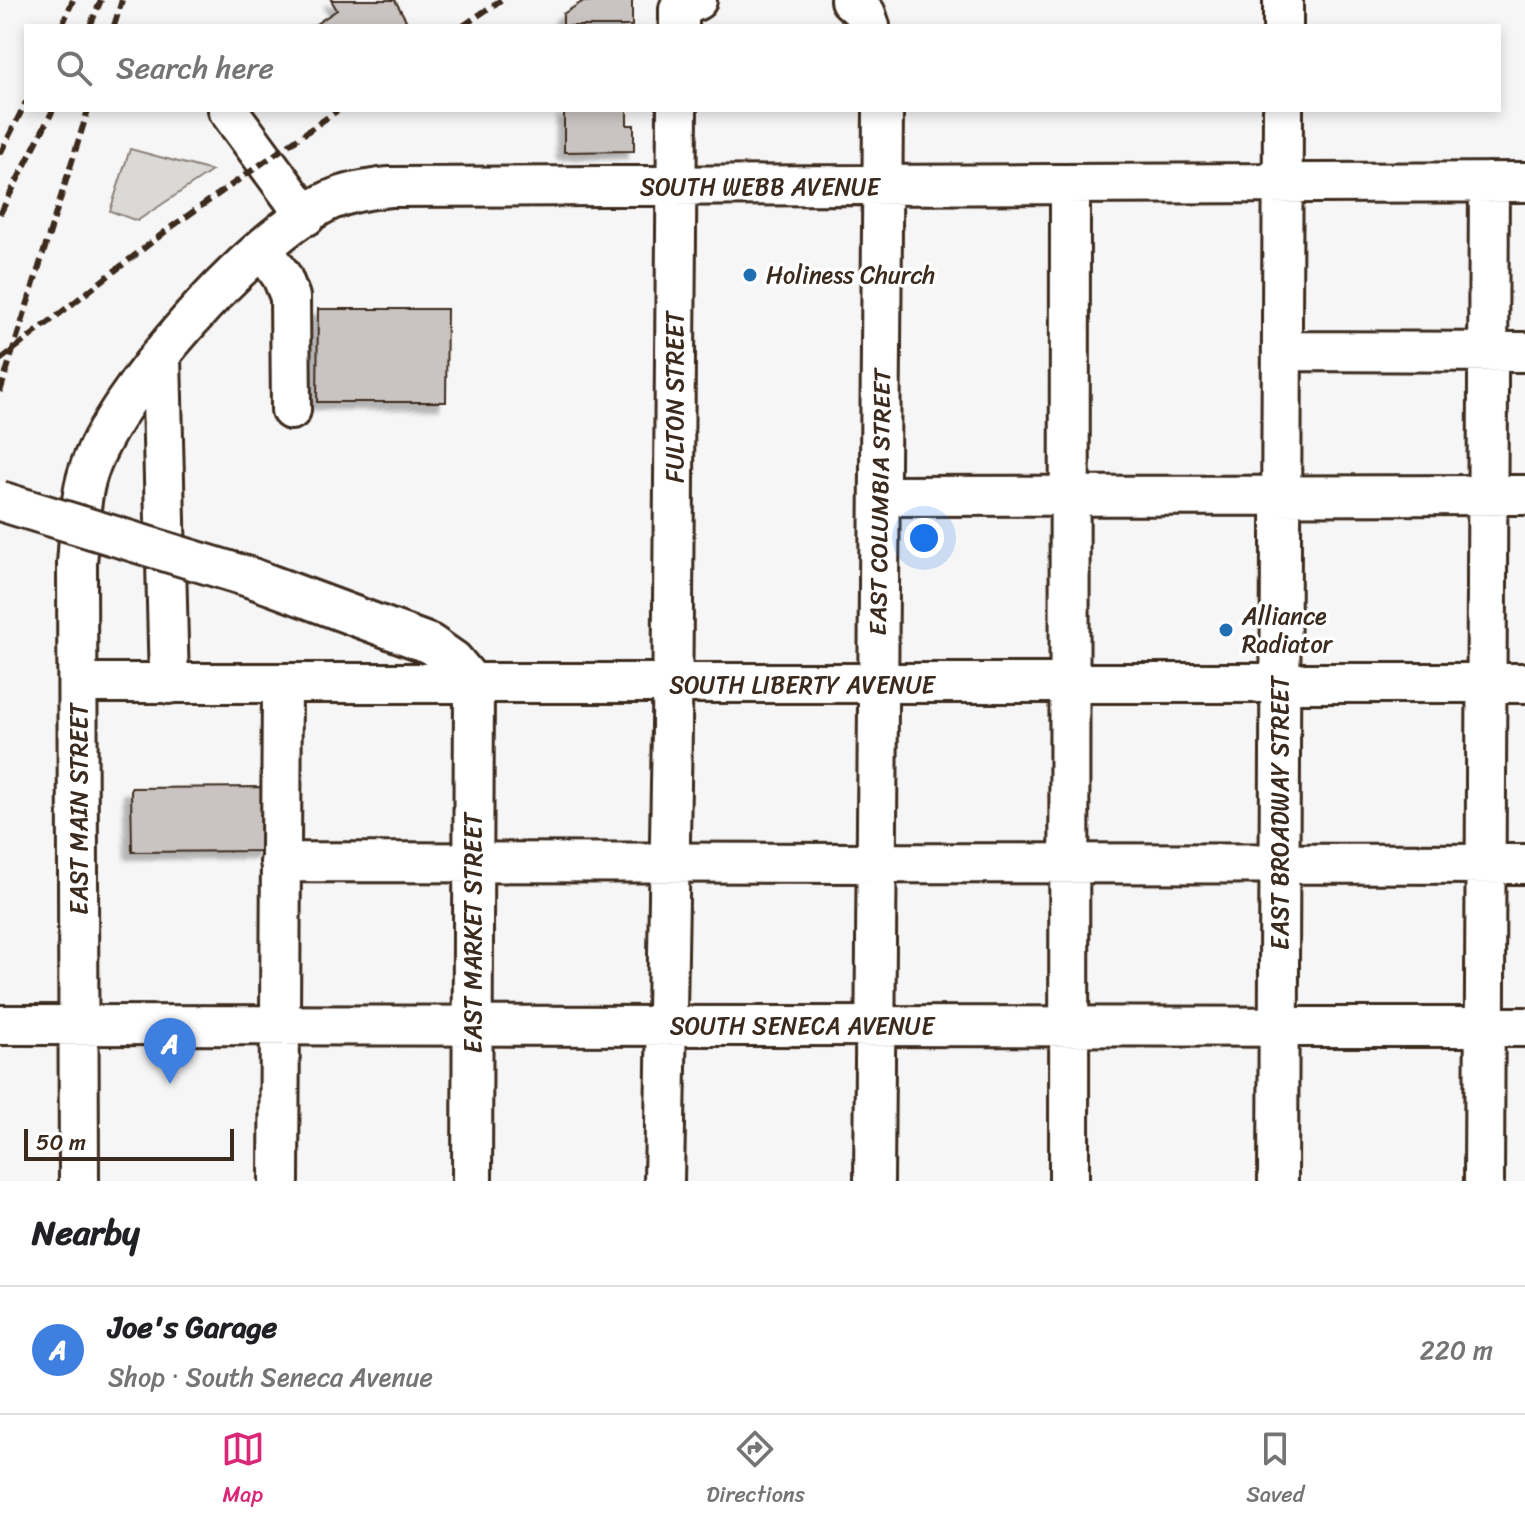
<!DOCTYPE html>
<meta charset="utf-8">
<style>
:root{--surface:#fff;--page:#f2f2f2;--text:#202124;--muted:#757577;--line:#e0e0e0;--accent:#db2777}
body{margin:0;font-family:Sriracha,sans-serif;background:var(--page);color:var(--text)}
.scale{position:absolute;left:24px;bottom:20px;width:210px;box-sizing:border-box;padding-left:8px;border:4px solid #3b2a1e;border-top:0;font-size:22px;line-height:28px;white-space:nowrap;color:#3b2a1e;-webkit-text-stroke:6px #fff;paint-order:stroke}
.you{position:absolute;left:924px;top:538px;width:28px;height:28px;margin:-20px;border:6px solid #fff;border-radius:50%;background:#1a73e8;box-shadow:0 0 0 12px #1a73e833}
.badge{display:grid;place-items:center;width:52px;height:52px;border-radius:50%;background:var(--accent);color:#fff;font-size:26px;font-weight:700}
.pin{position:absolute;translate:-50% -66px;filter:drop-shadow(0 2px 4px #0008)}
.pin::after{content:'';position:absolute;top:42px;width:28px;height:24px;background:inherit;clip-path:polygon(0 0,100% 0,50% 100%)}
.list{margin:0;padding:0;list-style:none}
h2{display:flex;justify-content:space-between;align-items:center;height:104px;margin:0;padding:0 32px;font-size:34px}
h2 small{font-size:26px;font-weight:400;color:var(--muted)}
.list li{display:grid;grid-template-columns:52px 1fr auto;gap:24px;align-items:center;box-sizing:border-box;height:128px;padding:0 32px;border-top:2px solid var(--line)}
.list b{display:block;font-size:30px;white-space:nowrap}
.list p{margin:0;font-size:26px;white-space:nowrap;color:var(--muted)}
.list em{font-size:26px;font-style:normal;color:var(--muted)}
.icon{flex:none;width:44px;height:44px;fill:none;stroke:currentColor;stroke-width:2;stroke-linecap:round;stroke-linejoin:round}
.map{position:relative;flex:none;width:1525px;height:1181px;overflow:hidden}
.search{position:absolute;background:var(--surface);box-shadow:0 4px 12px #0003;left:24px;right:24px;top:24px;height:88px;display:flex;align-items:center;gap:20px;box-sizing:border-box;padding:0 28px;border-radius:0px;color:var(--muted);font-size:30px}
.sheet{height:232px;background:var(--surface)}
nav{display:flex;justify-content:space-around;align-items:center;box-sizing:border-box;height:112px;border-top:2px solid var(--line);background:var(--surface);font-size:22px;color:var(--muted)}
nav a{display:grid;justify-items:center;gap:4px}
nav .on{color:var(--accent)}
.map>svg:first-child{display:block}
.green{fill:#dbd9d6;stroke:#8b827a;stroke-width:2}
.building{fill:#c9c3c1;stroke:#3b2a1e;stroke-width:2;filter:url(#shadow)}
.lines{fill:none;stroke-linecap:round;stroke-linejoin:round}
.minor-casing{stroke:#3b2a1e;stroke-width:44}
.minor{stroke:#fff;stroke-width:38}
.rail{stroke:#3b2a1e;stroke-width:6;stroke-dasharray:12 6;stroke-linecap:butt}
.minor-bridge-casing{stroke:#3b2a1e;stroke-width:44;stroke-linecap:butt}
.minor-bridge{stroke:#fff;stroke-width:38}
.poi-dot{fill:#1f6fb2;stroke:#fff;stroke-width:3}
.labels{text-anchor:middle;stroke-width:7;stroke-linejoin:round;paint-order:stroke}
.street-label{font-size:24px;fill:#3b2a1e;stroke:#fff}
.poi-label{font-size:24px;fill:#3b2a1e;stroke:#fff;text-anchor:start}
</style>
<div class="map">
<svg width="1525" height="1181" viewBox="0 0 1525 1181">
<defs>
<filter id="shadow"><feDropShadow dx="-7" dy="7" stdDeviation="2" flood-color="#0004"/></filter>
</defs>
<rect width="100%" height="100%" fill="#f7f6f6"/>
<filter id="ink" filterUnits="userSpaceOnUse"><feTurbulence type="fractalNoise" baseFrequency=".0125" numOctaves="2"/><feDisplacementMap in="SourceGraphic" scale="16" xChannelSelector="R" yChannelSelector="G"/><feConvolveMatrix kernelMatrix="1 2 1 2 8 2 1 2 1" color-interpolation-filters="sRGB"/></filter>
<g filter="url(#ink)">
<path class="green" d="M130,149L212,171L137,221L110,211Z"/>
<path class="building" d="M331,0H395L406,20L397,26H313L337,10Z
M603,0H632V26H563V14L582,2Z
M564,110H627V125H634V151L564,152Z
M318,309H447L446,402H317Z
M265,787V851L132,852L131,788Z"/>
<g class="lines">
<defs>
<path id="minor" d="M850,0L866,14L870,26
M1283,0V26
M679,26V9L697,0
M228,110L306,216
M263,249L282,277L290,297L291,410
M1283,351L1525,352
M161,357L169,684
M880,496L1525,495
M252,578L430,644L453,660L474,685
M80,683H1525
M280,862L1525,864
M0,1025L1525,1027
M79,1181L77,563C80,534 79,501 88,473C113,393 255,235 331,200C350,192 370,189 390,187L1525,182
M279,1181L282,684
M472,1181L474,685
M664,1181L672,727L677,110
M874,1181L883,110
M1069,1181L1070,185
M1278,1181L1283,110
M1484,1181L1489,182"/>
</defs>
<use href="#minor" class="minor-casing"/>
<use href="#minor" class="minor"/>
<path class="rail" d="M62,26L73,0
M90,26L101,0
M114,26L122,0
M463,26L501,0
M0,154L26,102
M0,214L53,110
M0,360L170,228L338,110
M0,392L88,110"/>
<defs>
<path id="minor-bridge" d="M0,501L252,578"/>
</defs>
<use href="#minor-bridge" class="minor-bridge-casing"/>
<use href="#minor-bridge" class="minor-bridge"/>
</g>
</g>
<g class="poi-dot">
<circle cx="750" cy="275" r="8"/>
<circle cx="1226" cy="630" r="8"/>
</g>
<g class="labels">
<g class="street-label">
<text x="760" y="195">SOUTH WEBB AVENUE</text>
<text transform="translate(675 397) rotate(-90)" y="8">FULTON STREET</text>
<text transform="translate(880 502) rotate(-89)" y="8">EAST COLUMBIA STREET</text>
<text x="802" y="693">SOUTH LIBERTY AVENUE</text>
<text transform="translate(79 809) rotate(-90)" y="8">EAST MAIN STREET</text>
<text transform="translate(1280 813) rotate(-90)" y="8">EAST BROADWAY STREET</text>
<text transform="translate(473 933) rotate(-90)" y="8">EAST MARKET STREET</text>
<text x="802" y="1034">SOUTH SENECA AVENUE</text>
</g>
<g class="poi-label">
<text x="766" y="283">Holiness Church</text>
<text x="1242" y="624">Alliance<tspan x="1242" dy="28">Radiator</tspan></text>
</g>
</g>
</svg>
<div class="scale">50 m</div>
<div class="you"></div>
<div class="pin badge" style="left:170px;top:1084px;background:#3f7fe0">A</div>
<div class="search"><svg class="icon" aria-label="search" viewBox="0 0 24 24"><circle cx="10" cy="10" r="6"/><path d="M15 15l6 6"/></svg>Search here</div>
</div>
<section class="sheet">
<h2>Nearby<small></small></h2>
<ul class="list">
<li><span class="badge" style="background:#3f7fe0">A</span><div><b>Joe's Garage</b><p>Shop · South Seneca Avenue</p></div><em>220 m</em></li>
</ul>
</section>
<nav>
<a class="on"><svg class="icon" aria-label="map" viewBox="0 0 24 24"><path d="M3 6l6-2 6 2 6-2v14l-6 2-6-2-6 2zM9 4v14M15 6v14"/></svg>Map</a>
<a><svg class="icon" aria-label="directions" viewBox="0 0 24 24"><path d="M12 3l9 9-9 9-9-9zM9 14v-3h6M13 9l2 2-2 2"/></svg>Directions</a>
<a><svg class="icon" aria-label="saved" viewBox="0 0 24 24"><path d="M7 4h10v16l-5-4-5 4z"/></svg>Saved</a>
</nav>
